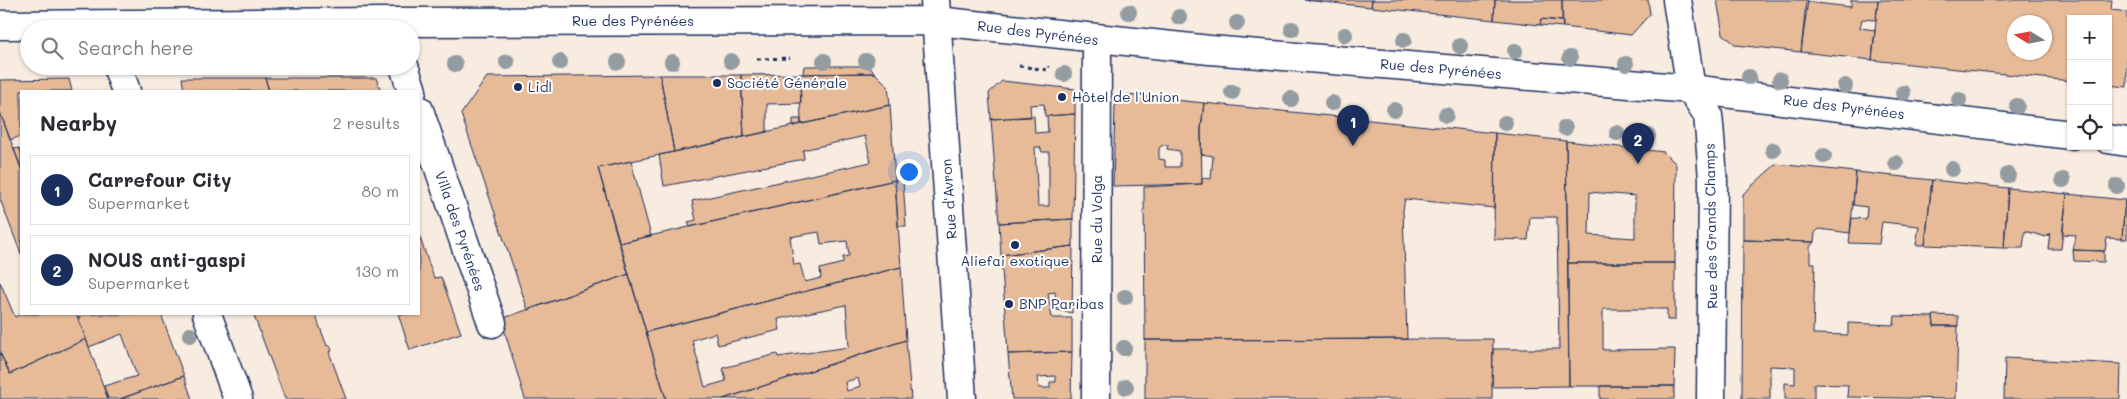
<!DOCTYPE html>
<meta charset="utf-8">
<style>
:root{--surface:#fff;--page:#f2f2f3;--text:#2b2b33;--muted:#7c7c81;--line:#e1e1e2;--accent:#1b2f5e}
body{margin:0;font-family:Mali,sans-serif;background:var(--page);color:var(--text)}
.controls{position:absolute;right:15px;top:15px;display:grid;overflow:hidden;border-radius:0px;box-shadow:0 1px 4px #0004}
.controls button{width:45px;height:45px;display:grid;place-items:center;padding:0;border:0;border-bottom:1px solid var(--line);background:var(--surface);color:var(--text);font:25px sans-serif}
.compass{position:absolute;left:2007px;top:15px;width:45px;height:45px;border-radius:50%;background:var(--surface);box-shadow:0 1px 4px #0004;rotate:281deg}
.you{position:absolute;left:908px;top:171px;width:18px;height:18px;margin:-12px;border:4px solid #fff;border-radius:50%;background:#1a73e8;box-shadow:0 0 0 8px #1a73e833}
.badge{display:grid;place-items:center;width:32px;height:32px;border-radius:50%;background:var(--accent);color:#fff;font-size:16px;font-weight:700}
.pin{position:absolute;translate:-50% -41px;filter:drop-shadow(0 1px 2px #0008)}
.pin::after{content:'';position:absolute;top:26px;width:18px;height:15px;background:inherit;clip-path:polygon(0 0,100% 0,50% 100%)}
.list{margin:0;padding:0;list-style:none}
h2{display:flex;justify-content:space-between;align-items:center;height:65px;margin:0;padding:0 20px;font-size:21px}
h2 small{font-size:16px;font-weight:400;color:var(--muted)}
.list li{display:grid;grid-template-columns:32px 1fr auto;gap:15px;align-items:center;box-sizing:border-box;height:70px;margin:0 10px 10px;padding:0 10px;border:1px solid var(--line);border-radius:0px}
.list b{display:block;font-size:19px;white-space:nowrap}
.list p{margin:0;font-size:16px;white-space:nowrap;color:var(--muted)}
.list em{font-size:16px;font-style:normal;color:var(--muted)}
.icon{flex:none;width:28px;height:28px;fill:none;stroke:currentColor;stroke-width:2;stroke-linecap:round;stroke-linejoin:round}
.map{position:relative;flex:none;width:2127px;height:399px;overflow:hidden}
.search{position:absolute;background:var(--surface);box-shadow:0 1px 4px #0004;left:20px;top:20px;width:400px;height:55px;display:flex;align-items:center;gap:12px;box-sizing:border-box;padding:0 18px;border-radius:28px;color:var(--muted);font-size:19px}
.panel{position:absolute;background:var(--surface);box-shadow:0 1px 4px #0004;left:20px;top:90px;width:400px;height:225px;border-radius:0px}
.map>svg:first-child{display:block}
.building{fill:#e8bb98;stroke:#1b2f5e;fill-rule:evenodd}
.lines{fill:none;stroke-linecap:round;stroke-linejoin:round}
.street-casing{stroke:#1b2f5e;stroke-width:31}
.secondary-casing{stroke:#1b2f5e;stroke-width:31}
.path{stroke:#1b2f5e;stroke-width:3;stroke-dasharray:4 4;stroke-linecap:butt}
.street{stroke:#fff;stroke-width:28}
.secondary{stroke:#fff;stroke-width:28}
.tree{fill:#939ca1}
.poi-dot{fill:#1b2f5e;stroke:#fff;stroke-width:2}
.labels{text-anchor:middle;stroke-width:4;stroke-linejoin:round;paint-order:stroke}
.street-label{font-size:14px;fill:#1b2f5e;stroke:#fff}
.poi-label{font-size:14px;fill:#1b2f5e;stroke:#fff;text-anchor:start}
</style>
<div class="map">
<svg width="2127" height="399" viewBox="0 0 2127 399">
<rect width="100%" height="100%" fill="#f8ebe0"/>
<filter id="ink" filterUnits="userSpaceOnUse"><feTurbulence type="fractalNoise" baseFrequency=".02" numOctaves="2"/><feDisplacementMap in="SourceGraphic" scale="10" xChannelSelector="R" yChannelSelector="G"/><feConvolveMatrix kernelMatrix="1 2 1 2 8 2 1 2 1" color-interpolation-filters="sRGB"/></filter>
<g filter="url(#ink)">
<path class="building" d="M1304,0H1372L1371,7Z
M1372,0H1495L1494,20L1371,7Z
M1495,0H1562V21L1541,19L1540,25L1494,20Z
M1562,0H1648L1650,14L1631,35L1563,27Z
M1717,0H1808L1801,52L1736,45L1723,34Z
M1851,0H1878L1876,20L1862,19L1860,28L1875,30L1872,60L1801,52L1806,2L1851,7Z
M1878,0H2112L2111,10L2127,12V87L2108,85V19H2071V81L1872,60ZM2014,22H2044V52H2014Z
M1541,19L1562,21L1563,27L1540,25Z
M804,66H868L875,73L803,74Z
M875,73L888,86L890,105L801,124L800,74Z
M800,74L801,103L767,104V132L744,137L741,75Z
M660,75H741L744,137L674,152Z
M660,75L674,152L598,168L629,274L528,310L461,114L487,77Z
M182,78H265L269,91H184Z
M265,78H376L381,91H269Z
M69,79L72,91H21V136L10,140L0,112V80Z
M1002,81L1075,89V114L1045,116L1044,104L1030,105L1031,117L991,119L989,93Z
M1127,95L1204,103L1201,129L1202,184L1113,186L1115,106ZM1163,145H1168L1167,149L1180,151V167H1165V160L1159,159V148Z
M1204,103L1495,133L1494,208L1405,199L1403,210L1407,339L1145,340L1144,187L1202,184V178L1211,179L1213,156L1201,154V129Z
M890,105L895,180L690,227L688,222L696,220L692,201L871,162L865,136L803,150L804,159L664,186L659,155Z
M0,112L21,168V254L0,199Z
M1075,114L1073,219L999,223L991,119L1034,116L1035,133L1048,132L1047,116ZM1035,147H1040L1042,152H1049V206H1038Z
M793,119H801V124L793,126Z
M1495,133L1566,141L1569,386L1492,387L1493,349H1559L1557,217H1530L1528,240L1494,239Z
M1566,141L1664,152L1676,164L1675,263H1568ZM1590,192L1635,196V238L1589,235Z
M19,148L21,153V168L14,149Z
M631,161L651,236L619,243L598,168Z
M1776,164L1856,172L1850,233L1819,229L1815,233L1814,242L1743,240V194Z
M1856,172L1932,180L1925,245H1916L1919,226L1882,222L1879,244L1849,243L1852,218L1866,219L1867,207L1853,205Z
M895,180L901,267L646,332L619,243ZM819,232L821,244L847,241L849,256L843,257V263L820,269L821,278L805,282L800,264L794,265L790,237Z
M895,180H903L906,226H898Z
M1932,180L2008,188L2004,248L1925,245Z
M2008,188L2067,194L2061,249H2048L2050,233L2046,237L2025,231L2023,248H2004Z
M2067,194L2125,200L2122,239L2107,238L2105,251L2073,250L2076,235L2062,234Z
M2125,200H2127V239H2122Z
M1073,219V246L1001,255L999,223Z
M419,235L434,278L441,277L461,333L410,350L398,314H419Z
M1743,240L1814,242L1810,247V263H1815L1813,334L1848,335V323L1894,325L1895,316L1933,317L1934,326H1958L1956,399L1847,397L1848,385L1814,384V399H1785V383L1795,384V367L1770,366V399H1742Z
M1073,246L1072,313L1057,310L1055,292L1048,293L1052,318H1072V352L1008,354L1001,255Z
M2073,250L2104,251V262L2074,261Z
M1568,263H1675V320H1667V309H1603V350L1675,349L1674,386H1569Z
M901,267L906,340L723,399H666L646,332ZM846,305L849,347L778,357L777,354L723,368L726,381L705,387L692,340L715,333L718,345L780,330L778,319Z
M629,274L666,399H525L501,319Z
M0,282L15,317L22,314H76L86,339L10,374L0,353Z
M87,314H161L184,376L120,399H108L104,386L137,376L122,334L89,347L78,318Z
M262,314H315L327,346L330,345L332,351L329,352L346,399H285L254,316Z
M1933,315L1958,316V326H1934Z
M86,339L108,399H0V353L10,374Z
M1493,339L1492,399H1145V340Z
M906,340L911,399H723ZM858,378L860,386L847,391L845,382Z
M1072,352L1071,399H1012L1008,354ZM1055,376L1056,382H1050V388H1039L1038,377Z
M2005,358L2121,364L2120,399H2004Z
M184,376L192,399H120Z
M1600,386H1674V399H1600Z"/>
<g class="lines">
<defs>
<path id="street" d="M1677,0L1691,89L1708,115L1710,137L1713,180L1711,399
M117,66L126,91
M404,66L412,91
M419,110L492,323
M207,314L238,399
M1096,399L1097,40"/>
<path id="secondary" d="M935,0L962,399
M0,25L388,22L937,21L1210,50L1691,89L2071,135
M2108,139L2127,142"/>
</defs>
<use href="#street" class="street-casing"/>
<use href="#secondary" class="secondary-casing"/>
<path class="path" d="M757,59L790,58
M1019,66L1048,70L1049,66"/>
<use href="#street" class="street"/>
<use href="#secondary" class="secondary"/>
</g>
<g class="tree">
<circle cx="1129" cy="12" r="8"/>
<circle cx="1179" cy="17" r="8"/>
<circle cx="1237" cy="23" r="8"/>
<circle cx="1292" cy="29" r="8"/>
<circle cx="1345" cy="35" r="8"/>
<circle cx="1404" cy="40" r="8"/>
<circle cx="1460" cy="46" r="8"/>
<circle cx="1515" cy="51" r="8"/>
<circle cx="1570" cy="58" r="8"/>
<circle cx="731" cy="61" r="8"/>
<circle cx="824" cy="61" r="8"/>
<circle cx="866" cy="61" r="8"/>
<circle cx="507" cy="62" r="8"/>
<circle cx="560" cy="62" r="8"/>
<circle cx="618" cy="62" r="8"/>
<circle cx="672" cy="62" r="8"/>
<circle cx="455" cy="64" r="8"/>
<circle cx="1626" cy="64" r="8"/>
<circle cx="1064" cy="74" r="8"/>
<circle cx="1749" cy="77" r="8"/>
<circle cx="1780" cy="80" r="8"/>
<circle cx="1845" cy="86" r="8"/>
<circle cx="1232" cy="92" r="8"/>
<circle cx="1903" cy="93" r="8"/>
<circle cx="1291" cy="99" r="8"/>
<circle cx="1959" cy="100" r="8"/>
<circle cx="1332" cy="103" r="8"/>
<circle cx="2017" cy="106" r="8"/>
<circle cx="1394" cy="110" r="8"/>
<circle cx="1446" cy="115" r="8"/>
<circle cx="1505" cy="123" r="8"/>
<circle cx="1565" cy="128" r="8"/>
<circle cx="1617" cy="133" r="8"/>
<circle cx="1648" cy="136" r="8"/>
<circle cx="1773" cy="150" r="8"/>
<circle cx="1824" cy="156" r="8"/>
<circle cx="1896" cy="163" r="8"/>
<circle cx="1952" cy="169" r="8"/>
<circle cx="2008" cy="175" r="8"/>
<circle cx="2063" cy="180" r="8"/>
<circle cx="2117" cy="186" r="8"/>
<circle cx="1125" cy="297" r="8"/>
<circle cx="190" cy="335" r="8"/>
<circle cx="1124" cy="348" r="8"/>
<circle cx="1126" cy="387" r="8"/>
</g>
</g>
<g class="poi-dot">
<circle cx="717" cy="83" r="5"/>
<circle cx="518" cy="87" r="5"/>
<circle cx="1062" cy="97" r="5"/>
<circle cx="1015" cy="245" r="5"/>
<circle cx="1009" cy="304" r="5"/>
</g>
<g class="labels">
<g class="street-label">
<text x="633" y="26">Rue des Pyrénées</text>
<text transform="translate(1038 33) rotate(7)" y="5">Rue des Pyrénées</text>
<text transform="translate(1441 69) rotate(5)" y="5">Rue des Pyrénées</text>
<text transform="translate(1844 107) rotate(7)" y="5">Rue des Pyrénées</text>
<text transform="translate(949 199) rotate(-94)" y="5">Rue d'Avron</text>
<text transform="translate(1097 219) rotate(-90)" y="5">Rue du Volga</text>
<text transform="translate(1711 226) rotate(-91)" y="5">Rue des Grands Champs</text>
<text transform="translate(460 231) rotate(71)" y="5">Villa des Pyrénées</text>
</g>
<g class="poi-label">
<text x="727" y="88">Société Générale</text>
<text x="528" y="92">Lidl</text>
<text x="1072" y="102">Hôtel de l'Union</text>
<text x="1015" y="266" text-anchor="middle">Aliefai exotique</text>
<text x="1019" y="309">BNP Paribas</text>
</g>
</g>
</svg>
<div class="controls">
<button>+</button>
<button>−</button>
<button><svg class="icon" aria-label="locate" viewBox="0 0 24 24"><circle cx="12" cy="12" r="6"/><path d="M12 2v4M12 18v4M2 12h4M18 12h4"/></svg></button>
</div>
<svg class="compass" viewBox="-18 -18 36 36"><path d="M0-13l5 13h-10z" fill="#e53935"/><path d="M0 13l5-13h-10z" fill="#7c7c81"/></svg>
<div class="you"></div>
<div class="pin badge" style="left:1353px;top:146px">1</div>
<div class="pin badge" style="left:1638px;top:164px">2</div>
<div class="search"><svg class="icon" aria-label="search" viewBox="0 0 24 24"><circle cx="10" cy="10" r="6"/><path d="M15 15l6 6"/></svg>Search here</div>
<section class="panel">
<h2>Nearby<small>2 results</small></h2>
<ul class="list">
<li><span class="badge">1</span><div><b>Carrefour City</b><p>Supermarket</p></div><em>80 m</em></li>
<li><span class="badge">2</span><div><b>NOUS anti-gaspi</b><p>Supermarket</p></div><em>130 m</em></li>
</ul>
</section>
</div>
